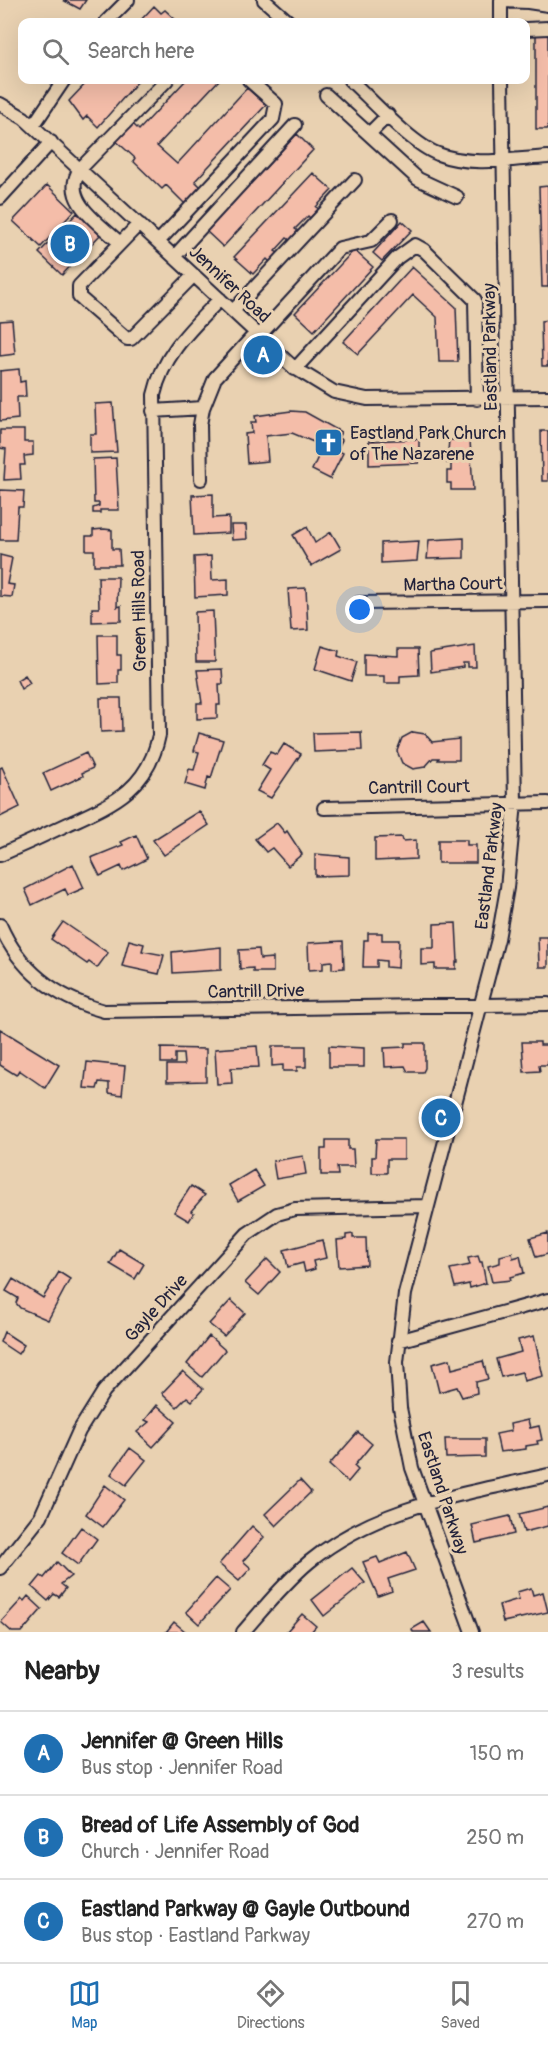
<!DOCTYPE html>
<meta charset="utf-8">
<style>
:root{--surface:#fff;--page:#f6f6f6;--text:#222;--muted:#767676;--line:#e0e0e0;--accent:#1f6fb2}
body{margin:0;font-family:Pangolin,sans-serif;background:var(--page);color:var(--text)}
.you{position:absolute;left:360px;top:610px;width:21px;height:21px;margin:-15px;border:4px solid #fff;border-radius:50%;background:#1a73e8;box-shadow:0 0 0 9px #1a73e833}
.badge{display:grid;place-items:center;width:39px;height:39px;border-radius:50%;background:var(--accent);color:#fff;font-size:20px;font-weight:700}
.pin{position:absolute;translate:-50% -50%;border:3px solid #fff;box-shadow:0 2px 6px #0006}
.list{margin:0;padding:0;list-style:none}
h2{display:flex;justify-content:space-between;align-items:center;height:78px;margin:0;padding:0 24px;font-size:26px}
h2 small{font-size:20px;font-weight:400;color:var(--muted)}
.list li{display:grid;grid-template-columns:39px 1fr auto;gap:18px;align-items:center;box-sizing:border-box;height:84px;padding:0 24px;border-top:2px solid var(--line)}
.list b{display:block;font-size:22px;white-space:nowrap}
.list p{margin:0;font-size:20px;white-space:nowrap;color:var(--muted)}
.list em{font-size:20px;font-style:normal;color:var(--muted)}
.icon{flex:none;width:33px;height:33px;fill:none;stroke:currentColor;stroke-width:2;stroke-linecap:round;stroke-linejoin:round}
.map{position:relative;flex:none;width:548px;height:1632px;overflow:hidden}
.search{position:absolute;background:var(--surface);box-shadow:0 6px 24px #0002;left:18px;right:18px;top:18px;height:66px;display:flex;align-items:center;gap:15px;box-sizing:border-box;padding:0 21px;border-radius:12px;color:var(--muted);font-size:22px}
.sheet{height:330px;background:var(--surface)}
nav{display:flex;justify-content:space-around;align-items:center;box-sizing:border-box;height:84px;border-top:2px solid var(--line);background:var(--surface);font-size:16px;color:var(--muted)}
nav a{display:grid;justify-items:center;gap:3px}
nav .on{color:var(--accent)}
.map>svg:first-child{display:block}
.building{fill:#f4bda9;stroke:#22223b;stroke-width:1.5}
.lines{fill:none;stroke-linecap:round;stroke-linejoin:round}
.minor-casing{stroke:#22223b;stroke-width:16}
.minor{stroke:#e9d1b1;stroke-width:12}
.labels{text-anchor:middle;stroke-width:6;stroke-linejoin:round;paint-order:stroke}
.street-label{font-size:18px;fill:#22223b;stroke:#e9d1b1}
.poi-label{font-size:18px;fill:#22223b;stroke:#e9d1b1;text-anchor:start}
</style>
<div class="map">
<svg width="548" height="1632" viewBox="0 0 548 1632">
<rect width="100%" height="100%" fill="#e9d1b1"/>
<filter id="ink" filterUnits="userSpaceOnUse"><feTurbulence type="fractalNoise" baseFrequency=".0167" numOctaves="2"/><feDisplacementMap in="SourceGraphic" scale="12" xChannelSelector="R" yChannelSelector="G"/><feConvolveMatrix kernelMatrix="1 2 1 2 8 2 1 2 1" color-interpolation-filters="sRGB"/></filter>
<g filter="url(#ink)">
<path class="building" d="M63,0H86L80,9Z
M154,6L161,13L165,10L178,22H139Z
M536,33H548V129H536Z
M89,80H139L98,127L87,116L83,120L69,101Z
M186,80H219L157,146L177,164L247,88L266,105L195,181L203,189L187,206L166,185L162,189L133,161L135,158L114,139L130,121L139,130Z
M297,134L313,150L223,247L206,231Z
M313,173L332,190L316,207L319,209L310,218L308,216L295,229L298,231L290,240L287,238L275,251L278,253L270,262L267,259L253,274L234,257Z
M47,185L74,211L41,247L13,221Z
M548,186V287H542L539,187Z
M77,213L100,235L62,275L39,253Z
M402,221L412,230L382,261L373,253Z
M354,250L373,267L314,331L295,313Z
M412,267L456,307L458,362H439L437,317L413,295L358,354L343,342Z
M12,320L15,354L0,356V321Z
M548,320V366H542L541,321Z
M19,369L20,382L25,381L26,397H17L18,419L0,421V371Z
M113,403L117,452L90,453V434H96L95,404Z
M291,411L305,412L341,432L338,438L342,440L337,450L343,453L330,479L312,470L323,446L292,433L266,436L268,461L247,463L245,434L252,433L251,422H256L255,416Z
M0,430H24V442H33V455L24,456L25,465H20L21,479L4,480L6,449L0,448Z
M541,431H548V481H542Z
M419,439V463L369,465V441Z
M449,440H470L473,490H451V483H447V471H451V463H447Z
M116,458L119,510H100V513H93V508L99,506V503H94L93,459Z
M0,490L24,491L23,507H18L16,540H0Z
M213,494V518L229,517V533L194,535L192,495Z
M231,525H246L247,539L232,540Z
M307,527L315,543L331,532L341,549L311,566L293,535Z
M104,529L112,530V549H119L120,565H94V550H86V536H93V530Z
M464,538V558L427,559L429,540Z
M419,541L417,561L381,563V543Z
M0,555L12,558L7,584L14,585L12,597L0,596Z
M211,556L212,580L228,579V595L195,597L194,557Z
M98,577H118L117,607L121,606V621L92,622V608H99Z
M306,588L308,630L291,631L288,589Z
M213,611L215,662H196L195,612Z
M98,635H117V655H121V670H118V683L99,684Z
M322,646L339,651L338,656L357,662L351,681L315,669Z
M475,646L476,667H468V663H463V667L431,672L430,653Z
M398,649H418L419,675L400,676V683H384V676H364V654L398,656Z
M222,669L223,684H219L220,705H217V718L197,719V703H202L197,670Z
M25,675L30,683L21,689L17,680Z
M100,698H121L122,731L101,732Z
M361,732L362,750L314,752L313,733Z
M413,732L425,734L432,742L459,739V760H438L439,758H433L425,767L413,769L402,763L397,751L402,738Z
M199,733L223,740L211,778L208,777L205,790L185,784L189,769L194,770L199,752L194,751Z
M284,744L301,754L271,798L257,791L270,770L262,765L270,752L277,755Z
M86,753L93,768L82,773L83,776L51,791L43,773Z
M2,767L20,807L0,817V768Z
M199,811L209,825L164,855L153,840Z
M277,823L285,833L287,831L302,854L288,866L272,848L266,852L255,839Z
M136,835L147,859L123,871L121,866L100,876L91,858L123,845L121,842Z
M402,837L403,841L416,840V859L375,861V838Z
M438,840H467V845H476V863H438Z
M315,854L349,857V875L315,876Z
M73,864L84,888L68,895L65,889L32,905L25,889Z
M63,922L108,953L97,968L89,962L87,964L51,939Z
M456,923L458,962H456V969H435V964L421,965V948H434V924Z
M368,933H382V940H399L398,968L386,967V961L377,960V967H363L364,940H368Z
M538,937H548V967H539Z
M129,940L144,944L142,951L164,955L159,974L122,966Z
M343,941L344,968L332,969V961L323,962V969L309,970L308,943Z
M221,947V970L173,973L172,952Z
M259,949L260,959L273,958V972H253V968L240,969L239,950Z
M0,1029L59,1065L45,1088L19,1070L16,1075L0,1065Z
M522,1042H540V1045H548V1065H539L540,1071L524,1072Z
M405,1043H425V1068L423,1072H408L405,1066L385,1067L384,1048L405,1047Z
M257,1046L259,1067L231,1068L232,1083L217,1084L215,1049Z
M272,1046H306V1067H297V1071H283V1065L272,1066Z
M329,1046L364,1048V1067H329Z
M161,1048L206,1049V1081L167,1082V1065H184L183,1054H175V1063H161Z
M87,1062L125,1066L122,1095L109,1093V1083L99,1082L97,1089L84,1088Z
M376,1139H404V1159H387V1173H372V1157H375Z
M326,1140H348V1149H353L354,1167H337L338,1175H321V1149H326Z
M303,1156L306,1174L276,1179L273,1161Z
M254,1170L264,1186L238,1201L229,1185Z
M191,1186L205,1195L191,1211L194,1213L189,1221L174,1212Z
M548,1233V1254L536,1257L530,1238Z
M353,1234V1238H366L367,1265L339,1267L337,1240L346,1239V1235Z
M322,1240L326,1258L313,1261L315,1269L305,1272L303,1263L288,1267L284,1250Z
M119,1249L144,1264L135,1279L110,1264Z
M512,1253L513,1258L520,1256L524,1273L510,1277L511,1280L492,1282L488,1266L500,1263V1256Z
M478,1256L480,1262H482L486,1283L470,1288L469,1284L455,1287L450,1269L470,1265L468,1258Z
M267,1259L280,1272L259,1295L245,1283Z
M59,1272L70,1279L48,1320L20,1308L16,1303L18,1298L6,1291L13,1279L43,1298Z
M231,1300L245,1313L224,1336L209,1324Z
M4,1332L24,1345L18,1354L0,1342Z
M209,1336L225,1350L202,1377L187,1364Z
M534,1336L543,1376L524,1381L522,1372L501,1377L496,1359L521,1352L518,1340Z
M450,1359L452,1369L483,1361L488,1379L476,1382L477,1393L462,1397L457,1387L439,1392L432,1364Z
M183,1371L203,1389L192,1401L187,1397L177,1407L162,1393Z
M157,1405L176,1422L153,1447L137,1432L149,1422L145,1420Z
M528,1420L530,1428L539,1426L542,1440L537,1441L538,1444L526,1446V1449L500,1452L496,1434L511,1431L510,1424Z
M358,1432L372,1444L354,1466L358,1470L348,1482L329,1465Z
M445,1439H485V1457L446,1458Z
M130,1448L146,1460L126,1485L111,1474Z
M300,1480L311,1492L276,1526L265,1514Z
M105,1485L124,1500L103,1527L86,1514Z
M548,1507V1526L524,1532L519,1514Z
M510,1516L514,1534L476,1543L472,1525Z
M252,1526L264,1537L243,1561L251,1568L239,1581L219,1564Z
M81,1527L97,1539L78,1565L62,1553Z
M407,1552L415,1570L388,1579L392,1591L378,1596L363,1562L377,1557L380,1563Z
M57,1562L71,1576L61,1584L66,1588L59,1597L54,1594L48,1601L32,1587L41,1576L44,1578Z
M352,1568L365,1583L324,1616L312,1600Z
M216,1578L230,1590L199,1624L186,1612Z
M531,1588L533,1595L543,1592L548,1612L503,1622L499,1605L519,1599L517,1592Z
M28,1596L42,1609L22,1632H12L1,1622L22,1599L24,1601Z
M302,1614L316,1626L311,1632H286Z
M174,1622L186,1632H166Z
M424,1622L431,1632H413L412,1629Z"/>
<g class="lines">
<defs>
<path id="minor" d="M264,0L289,22
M501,1L528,2L529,0
M528,2L548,5
M106,22L128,0
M501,22V0
M526,29L548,28
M350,80C372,100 411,144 438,154C470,167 514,159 548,157
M326,95L418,179L457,197
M0,104L24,118L293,367L334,392L367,399L548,397
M33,126L64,80
M369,134L388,115
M0,198L51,142
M139,224L79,286V297L127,339H131L194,275
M158,242L273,119L276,104L249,80
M120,243C99,223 60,200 80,169L167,80
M174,257L295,125
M233,311L355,180
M259,336L340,248L371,241L392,220
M295,369L397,258L415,245L424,250L475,300L477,399
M153,411L203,408L215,378L256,333
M201,479L200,425L203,408
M359,603L548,601
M324,808L548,803
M0,855C23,845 45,835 68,824C114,803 148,789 159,735L154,395C163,354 192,328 220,299
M0,925C20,971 56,998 104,1011L548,1004
M398,1341L548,1300
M0,1568L41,1516L79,1431L104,1391L247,1234L277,1214L295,1209L427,1206
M243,1632C264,1608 285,1582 309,1562C377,1506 465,1494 548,1475
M472,1632L412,1468L400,1408L397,1362L405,1294L498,939L507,888L515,803L502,80"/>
</defs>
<use href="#minor" class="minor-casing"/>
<use href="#minor" class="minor"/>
</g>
</g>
<defs>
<symbol id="church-square" viewBox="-11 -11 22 22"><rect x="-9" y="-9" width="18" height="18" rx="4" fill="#1f6fb2" stroke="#e9d1b1"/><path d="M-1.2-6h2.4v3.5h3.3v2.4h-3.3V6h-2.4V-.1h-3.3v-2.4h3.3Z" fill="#fff"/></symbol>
</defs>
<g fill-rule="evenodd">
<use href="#church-square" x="312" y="426" width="33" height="33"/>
</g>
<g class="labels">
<g class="street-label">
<text transform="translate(230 284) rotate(43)" y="6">Jennifer Road</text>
<text transform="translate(490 347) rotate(-91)" y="6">Eastland Parkway</text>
<text transform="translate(453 584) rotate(-1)" y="6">Martha Court</text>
<text transform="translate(139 611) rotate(-91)" y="6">Green Hills Road</text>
<text transform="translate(419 787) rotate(-1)" y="6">Cantrill Court</text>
<text transform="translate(489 866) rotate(-83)" y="6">Eastland Parkway</text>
<text transform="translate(256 991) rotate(-1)" y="6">Cantrill Drive</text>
<text transform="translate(156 1308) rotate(-48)" y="6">Gayle Drive</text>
<text transform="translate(443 1493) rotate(72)" y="6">Eastland Parkway</text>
</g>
<g class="poi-label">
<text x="350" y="439">Eastland Park Church<tspan x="350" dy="21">of The Nazarene</tspan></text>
</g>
</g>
</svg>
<div class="you"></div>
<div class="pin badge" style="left:263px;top:355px">A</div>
<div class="pin badge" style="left:70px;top:244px">B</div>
<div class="pin badge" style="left:441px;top:1118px">C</div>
<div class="search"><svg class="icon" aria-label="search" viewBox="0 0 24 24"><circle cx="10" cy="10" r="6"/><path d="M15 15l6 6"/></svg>Search here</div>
</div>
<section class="sheet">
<h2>Nearby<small>3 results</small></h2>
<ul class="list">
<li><span class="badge">A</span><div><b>Jennifer @ Green Hills</b><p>Bus stop · Jennifer Road</p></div><em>150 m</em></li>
<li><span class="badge">B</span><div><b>Bread of Life Assembly of God</b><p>Church · Jennifer Road</p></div><em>250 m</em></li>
<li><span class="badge">C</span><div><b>Eastland Parkway @ Gayle Outbound</b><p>Bus stop · Eastland Parkway</p></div><em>270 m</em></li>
</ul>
</section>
<nav>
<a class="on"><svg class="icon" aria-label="map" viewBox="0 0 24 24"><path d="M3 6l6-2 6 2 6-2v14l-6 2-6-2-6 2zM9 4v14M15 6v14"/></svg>Map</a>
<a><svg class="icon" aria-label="directions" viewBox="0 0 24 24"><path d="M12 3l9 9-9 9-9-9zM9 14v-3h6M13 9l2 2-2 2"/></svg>Directions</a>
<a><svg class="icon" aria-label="saved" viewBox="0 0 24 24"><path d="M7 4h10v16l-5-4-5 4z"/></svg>Saved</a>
</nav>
